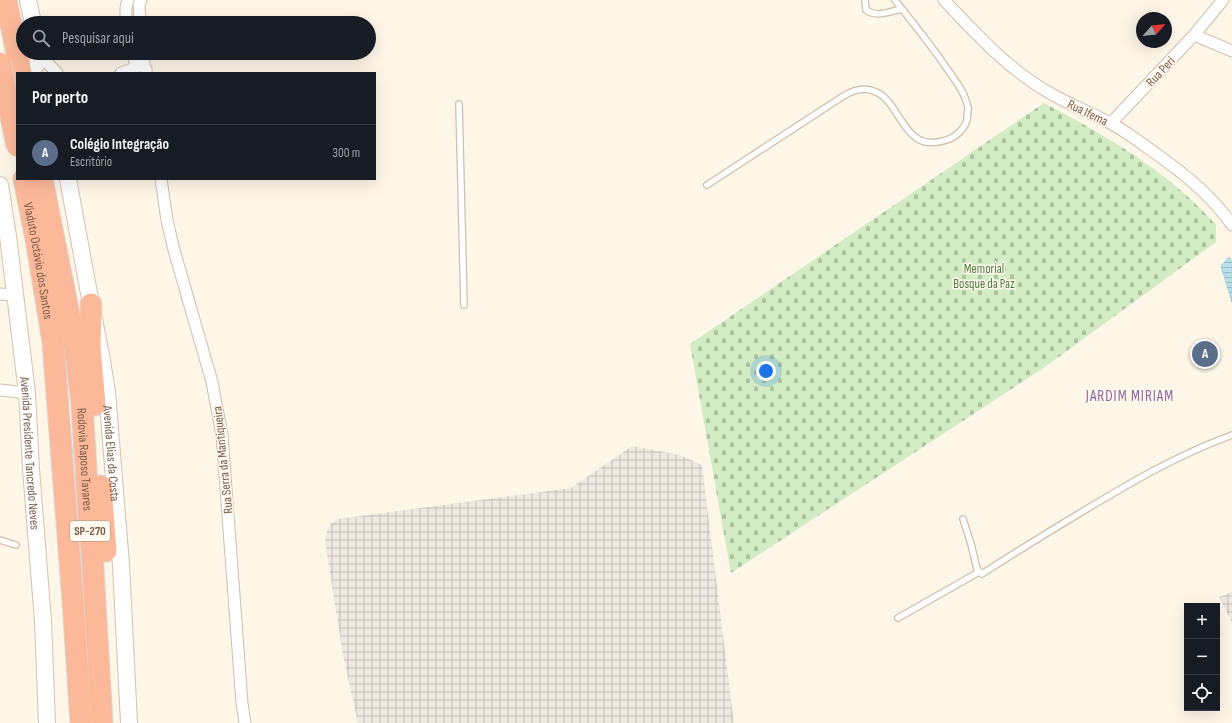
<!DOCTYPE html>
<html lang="pt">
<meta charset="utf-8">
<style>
:root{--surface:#171b24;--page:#242831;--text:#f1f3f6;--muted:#9ea1a6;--line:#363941;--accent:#0f766e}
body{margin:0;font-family:"Sofia Sans Condensed",sans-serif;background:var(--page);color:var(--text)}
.controls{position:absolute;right:12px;bottom:12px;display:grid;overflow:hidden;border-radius:0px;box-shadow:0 4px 16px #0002}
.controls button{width:36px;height:36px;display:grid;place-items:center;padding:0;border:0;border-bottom:1px solid var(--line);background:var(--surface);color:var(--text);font:20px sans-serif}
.compass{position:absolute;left:1136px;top:12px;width:36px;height:36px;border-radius:50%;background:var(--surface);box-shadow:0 4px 16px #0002;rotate:63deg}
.you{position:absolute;left:766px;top:371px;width:14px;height:14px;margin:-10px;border:3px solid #fff;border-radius:50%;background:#1a73e8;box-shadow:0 0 0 6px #1a73e833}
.badge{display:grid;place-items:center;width:26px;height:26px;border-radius:50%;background:var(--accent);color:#fff;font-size:13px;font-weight:700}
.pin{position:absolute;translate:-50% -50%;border:2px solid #fff;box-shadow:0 1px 4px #0006}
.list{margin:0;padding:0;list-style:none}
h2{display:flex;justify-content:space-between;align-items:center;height:52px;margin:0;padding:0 16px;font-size:17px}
h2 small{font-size:13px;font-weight:400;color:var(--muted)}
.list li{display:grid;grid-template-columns:26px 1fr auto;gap:12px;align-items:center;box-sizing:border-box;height:56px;padding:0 16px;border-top:1px solid var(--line)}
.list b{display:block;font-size:15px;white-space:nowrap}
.list p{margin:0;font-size:13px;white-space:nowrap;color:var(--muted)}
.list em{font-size:13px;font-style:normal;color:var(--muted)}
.icon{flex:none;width:22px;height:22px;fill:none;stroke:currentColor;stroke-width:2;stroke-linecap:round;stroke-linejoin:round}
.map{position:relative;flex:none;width:1232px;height:723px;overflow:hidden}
.search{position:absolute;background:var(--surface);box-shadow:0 4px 16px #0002;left:16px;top:16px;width:360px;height:44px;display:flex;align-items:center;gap:10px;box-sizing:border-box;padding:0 14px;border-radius:22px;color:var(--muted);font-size:15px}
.panel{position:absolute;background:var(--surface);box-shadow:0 4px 16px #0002;left:16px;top:72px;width:360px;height:108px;border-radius:0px}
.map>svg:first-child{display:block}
.industrial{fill:url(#industrial-grid)}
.cemetery{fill:url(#cemetery-stones)}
.water{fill:url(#water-rules);stroke:#9ecfdc}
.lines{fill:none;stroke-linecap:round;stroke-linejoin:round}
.service-casing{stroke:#d1beab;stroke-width:8}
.minor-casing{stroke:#d1beab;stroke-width:13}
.secondary-casing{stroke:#d7c1ab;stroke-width:18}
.motorway-casing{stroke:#dcd5d0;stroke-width:23}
.service{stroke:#fff;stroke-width:5.5}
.minor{stroke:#fff;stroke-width:11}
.secondary{stroke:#fff;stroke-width:16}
.motorway{stroke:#fcb99a;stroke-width:21}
.motorway-bridge-casing{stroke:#dcd5d0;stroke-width:23;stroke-linecap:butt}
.motorway-bridge{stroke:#fcb99a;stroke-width:21}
.labels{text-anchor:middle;stroke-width:3;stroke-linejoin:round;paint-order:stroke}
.shield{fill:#fff9ee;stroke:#a28c7a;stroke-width:1}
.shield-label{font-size:12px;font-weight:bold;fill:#7a5d49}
.street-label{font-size:13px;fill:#7a5d49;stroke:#fff9ee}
.park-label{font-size:13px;fill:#4c7a3d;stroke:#fff9ee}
.quarter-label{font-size:15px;letter-spacing:1px;fill:#8d649d;stroke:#fff9ee}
</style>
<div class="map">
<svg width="1232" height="723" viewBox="0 0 1232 723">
<defs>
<pattern id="industrial-grid" width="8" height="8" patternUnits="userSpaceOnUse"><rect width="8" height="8" fill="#eee8e0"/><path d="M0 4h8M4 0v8" fill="none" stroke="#c6bfb8"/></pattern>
<pattern id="cemetery-stones" width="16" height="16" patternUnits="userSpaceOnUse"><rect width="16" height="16" fill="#d2edc3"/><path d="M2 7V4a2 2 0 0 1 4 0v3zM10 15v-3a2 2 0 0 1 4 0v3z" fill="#afc3a0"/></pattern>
<pattern id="water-rules" width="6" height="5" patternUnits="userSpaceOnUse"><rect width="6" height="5" fill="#b9e0e9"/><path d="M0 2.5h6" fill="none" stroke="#9bb9bf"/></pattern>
</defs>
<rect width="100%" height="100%" fill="#fef6e7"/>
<path class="industrial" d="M632,446L680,455L702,465L734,723H358L343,655L325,541L329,525L338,519L571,488Z
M1232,592V622L1219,597Z"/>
<path class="cemetery" d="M1044,103C1107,136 1169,172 1216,225V242L1045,367L731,573L690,344Z"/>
<path class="water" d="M1229,257L1232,262V302L1221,266Z"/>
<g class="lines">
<defs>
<path id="service" d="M865,0L866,10C876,18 891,11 902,9
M459,104L464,305
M707,185L845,95C854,90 866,87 876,92C884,95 889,102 893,108C909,132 917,151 949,139C957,136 965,128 967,120C967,116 968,111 968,108C965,91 952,76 943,63C928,41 911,21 895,0
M963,519L971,544L977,569L982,574C1014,553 1047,533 1080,513C1130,483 1177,455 1232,435
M0,540L16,545
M898,618L979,572"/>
<path id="minor" d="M944,0C975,33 1008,69 1048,92C1068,104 1090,112 1110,123C1123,130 1136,139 1148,148C1179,170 1210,193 1232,225
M126,23V7L128,0
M140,23L139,4L141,0
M1194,35L1232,51
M133,53L136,67
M143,53L144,66
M42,57L57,73
M136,67L140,65L144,66L146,69V73
M121,73L135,68
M1111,123L1194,35L1223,0
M161,179L167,220L174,250L212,382L222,435L242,703L245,723
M0,294L15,295
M0,390L27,393"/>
<g id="secondary">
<path d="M28,0L33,23"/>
<path d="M27,73L34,68L42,57"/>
<path id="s1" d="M68,179L91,304L101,355L107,392L121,565L129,723"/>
<path id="s2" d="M0,185L8,236L27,393L31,469L43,621L47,723"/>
</g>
<g id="motorway">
<path d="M6,0L21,73"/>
<path id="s3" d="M24,179L36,239L53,342L73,601L81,723"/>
<path id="s4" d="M42,179L74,340L82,405L89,518L92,552L102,723"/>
<path d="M91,304L90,347L95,405"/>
<path d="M101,486L106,551"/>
</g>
</defs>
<use href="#service" class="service-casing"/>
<use href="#minor" class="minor-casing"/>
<use href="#secondary" class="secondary-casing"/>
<use href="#motorway" class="motorway-casing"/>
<use href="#service" class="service"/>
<use href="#minor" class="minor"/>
<use href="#secondary" class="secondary"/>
<use href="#motorway" class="motorway"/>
<defs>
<path id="motorway-bridge" d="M0,63L17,146"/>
</defs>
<use href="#motorway-bridge" class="motorway-bridge-casing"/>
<use href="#motorway-bridge" class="motorway-bridge"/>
</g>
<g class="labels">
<rect class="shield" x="70" y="521" width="40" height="20" rx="3"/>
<g class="shield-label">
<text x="90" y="535">SP-270</text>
</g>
<g class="street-label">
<text transform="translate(1160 71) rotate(-47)" y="5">Rua Peri</text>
<text transform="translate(1088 112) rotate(26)" y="5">Rua Ifema</text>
<text dy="5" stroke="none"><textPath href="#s3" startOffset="83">Viaduto Octávio dos Santos</textPath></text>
<text dy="5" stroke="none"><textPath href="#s2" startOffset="270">Avenida Presidente Tancredo Neves</textPath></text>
<text dy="5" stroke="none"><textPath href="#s1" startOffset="278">Avenida Elias da Costa</textPath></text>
<text dy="5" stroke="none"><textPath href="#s4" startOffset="284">Rodovia Raposo Tavares</textPath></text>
<text transform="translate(222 460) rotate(-96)" y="5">Rua Serra da Mantiqueira</text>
</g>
<g class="park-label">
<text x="984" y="273">Memorial<tspan x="984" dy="15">Bosque da Paz</tspan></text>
</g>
<g class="quarter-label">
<text x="1130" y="401">JARDIM MIRIAM</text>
</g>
</g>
</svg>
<div class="controls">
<button>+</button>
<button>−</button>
<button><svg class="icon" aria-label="locate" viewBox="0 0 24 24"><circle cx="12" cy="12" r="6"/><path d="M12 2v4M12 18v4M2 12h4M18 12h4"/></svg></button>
</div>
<svg class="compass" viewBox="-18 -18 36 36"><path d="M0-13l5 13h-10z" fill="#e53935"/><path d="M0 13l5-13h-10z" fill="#9ea1a6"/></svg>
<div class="you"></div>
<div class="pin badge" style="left:1205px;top:354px;background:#5c6f8a">A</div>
<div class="search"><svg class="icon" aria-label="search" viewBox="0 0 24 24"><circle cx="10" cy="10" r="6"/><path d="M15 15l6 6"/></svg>Pesquisar aqui</div>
<section class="panel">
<h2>Por perto<small></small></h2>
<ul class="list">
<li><span class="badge" style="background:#5c6f8a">A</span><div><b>Colégio Integração</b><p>Escritório</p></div><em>300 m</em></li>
</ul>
</section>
</div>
